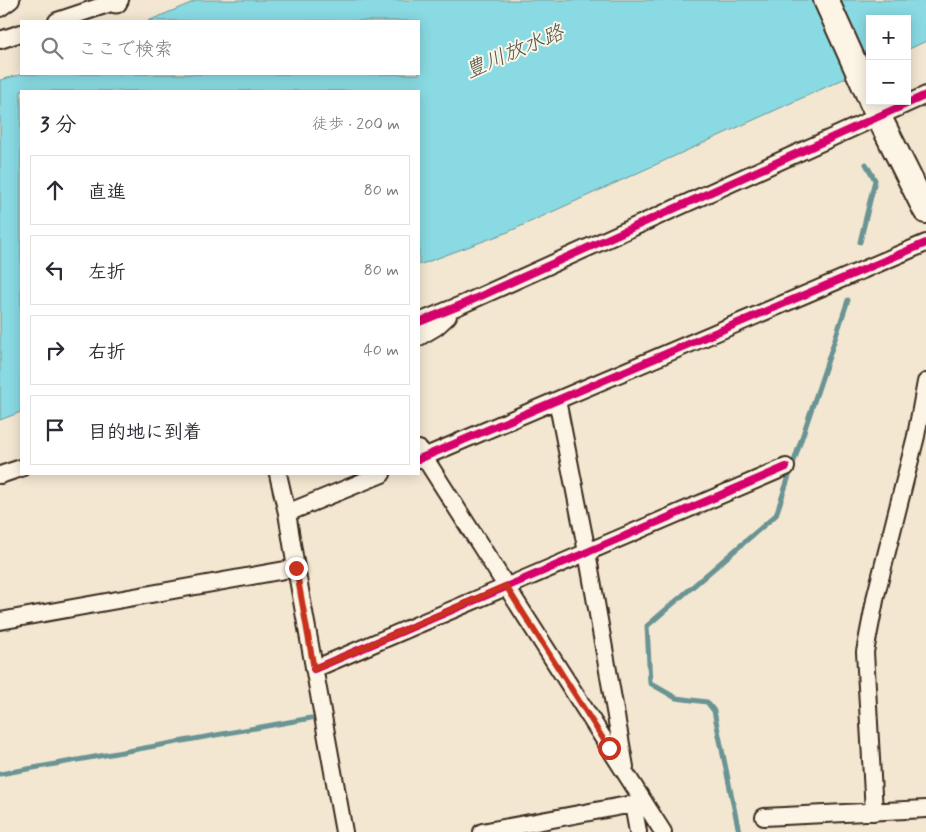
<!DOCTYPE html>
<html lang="ja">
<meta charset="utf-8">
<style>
:root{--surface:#fff;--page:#f7f7f7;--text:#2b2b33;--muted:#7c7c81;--line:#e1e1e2}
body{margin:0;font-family:Mynerve,"Klee One",sans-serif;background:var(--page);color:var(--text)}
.controls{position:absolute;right:15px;top:15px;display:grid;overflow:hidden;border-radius:0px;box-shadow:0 2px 12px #0003}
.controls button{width:45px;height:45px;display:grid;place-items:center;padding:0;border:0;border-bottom:1px solid var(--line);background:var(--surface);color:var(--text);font:25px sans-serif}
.stop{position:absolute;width:15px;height:15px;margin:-11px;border:4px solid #c8321e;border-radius:50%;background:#fff}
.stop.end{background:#c8321e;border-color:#fff;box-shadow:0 1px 5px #0008}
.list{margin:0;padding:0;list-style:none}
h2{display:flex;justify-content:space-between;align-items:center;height:65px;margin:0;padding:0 20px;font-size:21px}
h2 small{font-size:16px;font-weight:400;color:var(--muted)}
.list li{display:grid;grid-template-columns:32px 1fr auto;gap:15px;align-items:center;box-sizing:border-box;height:70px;margin:0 10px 10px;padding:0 10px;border:1px solid var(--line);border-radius:0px}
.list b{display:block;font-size:19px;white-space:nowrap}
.list em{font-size:16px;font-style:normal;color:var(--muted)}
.icon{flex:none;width:28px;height:28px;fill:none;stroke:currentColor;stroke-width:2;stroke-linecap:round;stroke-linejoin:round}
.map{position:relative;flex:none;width:926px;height:832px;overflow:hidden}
.search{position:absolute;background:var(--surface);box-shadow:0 2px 12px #0003;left:20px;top:20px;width:400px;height:55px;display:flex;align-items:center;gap:12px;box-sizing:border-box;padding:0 18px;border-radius:0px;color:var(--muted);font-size:19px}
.panel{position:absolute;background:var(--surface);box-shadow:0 2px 12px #0003;left:20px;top:90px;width:400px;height:385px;border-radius:0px}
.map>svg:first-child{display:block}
.water{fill:#89dae3;stroke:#6a9494}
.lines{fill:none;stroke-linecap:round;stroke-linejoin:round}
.stream{stroke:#6a9494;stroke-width:5}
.minor-casing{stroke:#3b2a1e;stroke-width:20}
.tertiary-casing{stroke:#3b2a1e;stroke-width:25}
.secondary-casing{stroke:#3b2a1e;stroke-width:28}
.minor{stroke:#fcf5e5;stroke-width:16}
.tertiary{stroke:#fcf5e5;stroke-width:21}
.secondary{stroke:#fcf5e5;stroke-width:24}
.cycleway-casing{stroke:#fcf5e5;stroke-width:11}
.cycleway{stroke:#d6006c;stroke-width:8}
.route{stroke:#c8321e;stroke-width:6}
.labels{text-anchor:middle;stroke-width:4;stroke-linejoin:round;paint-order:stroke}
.water-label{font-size:21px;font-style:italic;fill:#4e564f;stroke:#fcf5e5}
</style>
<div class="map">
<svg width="926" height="832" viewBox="0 0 926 832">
<rect width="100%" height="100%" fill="#f3e7d1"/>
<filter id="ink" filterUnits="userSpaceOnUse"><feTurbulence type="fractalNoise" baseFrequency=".02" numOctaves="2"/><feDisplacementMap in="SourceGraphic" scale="10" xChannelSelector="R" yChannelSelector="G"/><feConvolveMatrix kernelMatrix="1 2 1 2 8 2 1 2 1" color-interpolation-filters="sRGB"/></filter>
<g filter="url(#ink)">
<path class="water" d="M198,0H926V41L907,50V19H870V67L508,232L419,265V91H21V412L0,420V80L23,74H419V21H148Z"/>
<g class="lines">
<path class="stream" d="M860,242L875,180L866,164
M0,774L311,718
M739,832L714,711L707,702L676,698L650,683L647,626L776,515L848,300"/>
<defs>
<path id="minor" d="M0,8L11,0
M57,21L120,0
M0,40L21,33
M419,322L461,305L926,95
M419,337L436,327L448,316
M557,400L587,552L625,767
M419,449L663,832
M419,459L926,243
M278,474L287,513L296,568L344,832
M0,475L21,468
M287,513L382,474
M0,621L296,568
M314,669L786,467
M874,812L865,652L876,595L916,436L926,382
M764,817L926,809
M482,832L633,804
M638,832L633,804L644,802"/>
<path id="tertiary" d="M116,0V2"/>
<path id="secondary" d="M826,0L870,98
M871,101L926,211"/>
</defs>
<use href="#minor" class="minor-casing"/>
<use href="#tertiary" class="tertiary-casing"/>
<use href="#secondary" class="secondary-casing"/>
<use href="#minor" class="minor"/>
<use href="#tertiary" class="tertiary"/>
<use href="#secondary" class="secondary"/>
<defs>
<path id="cycleway" d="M419,322L461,305L926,95
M419,459L926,243
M314,669L786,467"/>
</defs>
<use href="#cycleway" class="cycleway-casing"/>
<use href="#cycleway" class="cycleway"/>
</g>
</g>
<g class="lines" filter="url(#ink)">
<path class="route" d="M296,568L314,669L506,586L609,748"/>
</g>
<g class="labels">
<g class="water-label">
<text transform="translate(514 51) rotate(-23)" y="7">豊川放水路</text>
</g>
</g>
</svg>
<div class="controls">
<button>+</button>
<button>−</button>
</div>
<div class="stop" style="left:609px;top:748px"></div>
<div class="stop end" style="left:296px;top:568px"></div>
<div class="search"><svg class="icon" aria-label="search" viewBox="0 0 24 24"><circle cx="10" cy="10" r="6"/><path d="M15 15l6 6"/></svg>ここで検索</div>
<section class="panel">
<h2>3 分<small>徒歩 · 200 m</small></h2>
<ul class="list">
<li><svg class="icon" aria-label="ahead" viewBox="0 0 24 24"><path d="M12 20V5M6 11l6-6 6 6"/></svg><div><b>直進</b></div><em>80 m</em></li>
<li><svg class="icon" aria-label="left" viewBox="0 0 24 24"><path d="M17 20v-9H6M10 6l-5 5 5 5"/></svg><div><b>左折</b></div><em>80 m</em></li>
<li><svg class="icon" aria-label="right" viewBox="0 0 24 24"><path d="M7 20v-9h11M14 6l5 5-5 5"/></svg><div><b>右折</b></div><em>40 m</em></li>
<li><svg class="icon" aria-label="arrive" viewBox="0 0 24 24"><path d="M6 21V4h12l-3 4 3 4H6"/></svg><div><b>目的地に到着</b></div></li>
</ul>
</section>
</div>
